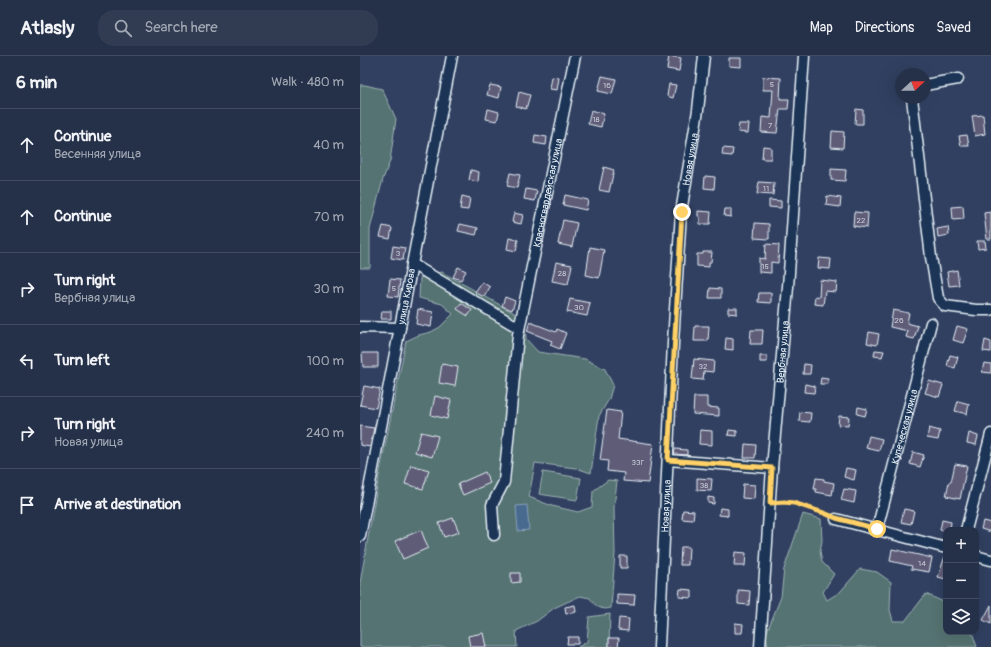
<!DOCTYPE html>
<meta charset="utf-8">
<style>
:root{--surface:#253049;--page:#313c53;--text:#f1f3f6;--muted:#a3a9b4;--line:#424b61}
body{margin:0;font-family:Pangolin,sans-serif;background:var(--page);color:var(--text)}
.controls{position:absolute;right:12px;bottom:12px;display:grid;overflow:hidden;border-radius:8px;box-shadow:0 4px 16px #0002}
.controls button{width:36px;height:36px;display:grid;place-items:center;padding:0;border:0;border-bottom:1px solid var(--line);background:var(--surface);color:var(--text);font:20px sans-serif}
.compass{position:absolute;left:535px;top:12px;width:36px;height:36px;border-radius:50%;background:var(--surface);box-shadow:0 4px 16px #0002;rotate:68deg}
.stop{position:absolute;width:12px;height:12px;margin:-9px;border:3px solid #ffd166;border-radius:50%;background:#fff}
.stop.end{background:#ffd166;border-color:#fff;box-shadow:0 1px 4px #0008}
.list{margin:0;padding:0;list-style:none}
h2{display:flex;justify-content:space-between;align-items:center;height:52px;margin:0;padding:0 16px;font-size:17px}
h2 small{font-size:13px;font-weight:400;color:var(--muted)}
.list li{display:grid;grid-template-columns:26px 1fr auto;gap:12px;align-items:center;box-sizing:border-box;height:72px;padding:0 16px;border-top:1px solid var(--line)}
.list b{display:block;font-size:15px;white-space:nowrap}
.list p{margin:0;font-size:13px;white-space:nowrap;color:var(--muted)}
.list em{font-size:13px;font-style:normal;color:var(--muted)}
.icon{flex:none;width:22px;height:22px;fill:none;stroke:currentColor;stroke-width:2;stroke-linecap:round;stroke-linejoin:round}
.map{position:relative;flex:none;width:631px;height:591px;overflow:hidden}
header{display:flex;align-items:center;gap:24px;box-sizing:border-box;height:56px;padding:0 20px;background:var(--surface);border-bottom:1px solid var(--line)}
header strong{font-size:19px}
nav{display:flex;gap:22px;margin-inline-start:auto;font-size:14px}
.search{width:280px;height:36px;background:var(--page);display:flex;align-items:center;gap:10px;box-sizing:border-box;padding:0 14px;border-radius:16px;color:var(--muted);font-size:15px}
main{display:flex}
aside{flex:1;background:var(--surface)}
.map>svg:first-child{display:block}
.green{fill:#547372;stroke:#9eb2b5}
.water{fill:#486a8f;stroke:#88a0b9}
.building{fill:#5f5b78;stroke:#e8f1f8}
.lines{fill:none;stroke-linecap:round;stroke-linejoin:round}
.minor-casing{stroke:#e8f1f8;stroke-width:13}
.path{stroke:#e8f1f8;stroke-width:1;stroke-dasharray:4 3;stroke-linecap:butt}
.minor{stroke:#1d3557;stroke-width:10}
.route{stroke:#ffd166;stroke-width:5}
.labels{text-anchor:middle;stroke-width:4;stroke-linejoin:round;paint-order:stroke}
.number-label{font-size:8px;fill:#c6ccd8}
.street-label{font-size:10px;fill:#e8f1f8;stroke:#1d3557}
</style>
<header>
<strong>Atlasly</strong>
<div class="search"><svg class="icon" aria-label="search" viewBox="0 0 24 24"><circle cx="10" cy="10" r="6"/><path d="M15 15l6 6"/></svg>Search here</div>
<nav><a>Map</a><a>Directions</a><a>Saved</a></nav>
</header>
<main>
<aside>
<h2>6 min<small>Walk · 480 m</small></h2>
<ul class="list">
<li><svg class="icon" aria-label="ahead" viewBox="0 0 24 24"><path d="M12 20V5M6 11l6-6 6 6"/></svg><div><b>Continue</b><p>Весенняя улица</p></div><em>40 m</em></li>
<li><svg class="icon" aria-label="ahead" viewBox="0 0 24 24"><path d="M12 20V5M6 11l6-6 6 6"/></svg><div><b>Continue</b></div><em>70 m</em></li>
<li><svg class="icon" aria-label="right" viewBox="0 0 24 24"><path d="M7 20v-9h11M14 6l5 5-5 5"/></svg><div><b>Turn right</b><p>Вербная улица</p></div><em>30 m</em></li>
<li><svg class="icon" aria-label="left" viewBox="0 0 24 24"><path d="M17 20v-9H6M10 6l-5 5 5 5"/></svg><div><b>Turn left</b></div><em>100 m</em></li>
<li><svg class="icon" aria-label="right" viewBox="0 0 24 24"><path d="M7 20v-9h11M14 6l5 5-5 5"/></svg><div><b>Turn right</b><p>Новая улица</p></div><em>240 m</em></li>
<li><svg class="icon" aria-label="arrive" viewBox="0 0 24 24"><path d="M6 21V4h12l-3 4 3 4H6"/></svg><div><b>Arrive at destination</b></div></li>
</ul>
</aside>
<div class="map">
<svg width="631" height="591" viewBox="0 0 631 591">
<rect width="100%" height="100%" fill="#314061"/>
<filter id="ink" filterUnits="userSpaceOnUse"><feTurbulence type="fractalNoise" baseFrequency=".025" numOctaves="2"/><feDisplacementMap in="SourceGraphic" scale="8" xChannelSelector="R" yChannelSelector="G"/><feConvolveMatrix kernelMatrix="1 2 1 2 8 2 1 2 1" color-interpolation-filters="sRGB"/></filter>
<g filter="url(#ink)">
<path class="green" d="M0,29H5L22,33L36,63L30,105L23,123L10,173V212H0Z
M82,216L156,258L165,265L166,283L178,296L225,303L245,313L253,329L249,343L239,360L231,417L216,412L175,407L169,441L192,450L218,456L232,451L233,435L248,424L257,425L254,452L255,497L251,552C241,555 235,550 230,542L220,540L194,552L177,565L156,575L157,591H0V527L19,420L46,285L59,279L71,276L80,271L93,258L82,248L59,242L60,222Z
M183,416L221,422L217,444L179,438Z
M443,458L461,463L462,485L460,495L462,506L474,518L463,536L467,544L480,536L500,513L517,516L531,526L530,554L533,565H545L566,538L586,547V576H612L617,591H408L406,578L421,541L424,513Z
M250,558L249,591H218L227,586L229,561Z"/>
<path class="water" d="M167,449L169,474L158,475L156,450Z"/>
<path class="building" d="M309,0L321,2L319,15L307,13Z
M369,2H381V11L369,10Z
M242,20L256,23L252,38L238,35Z
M192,21L199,22L197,34L190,33Z
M403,21L421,22L420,43H429L428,53H420L417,77L401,76L402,61L411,62L413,34H403Z
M309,28L316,29L313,42L307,40Z
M130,29L141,31L139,42L127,39Z
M159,36L170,39L166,53L156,50Z
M128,53L139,56L137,65L126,63Z
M496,53L503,54V68H495Z
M231,54L244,58L241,71L228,68Z
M623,59L625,78L615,80L612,60Z
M379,68H389L388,77L378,76Z
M472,75L484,76L483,92L471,91Z
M175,79L187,81L186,89L174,87Z
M607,79L609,90H601L599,80Z
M403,90L411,91V103H402Z
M363,92L373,93L372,100L362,99Z
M244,111L254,114L249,136L239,134Z
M471,113L486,114L485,125L471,124Z
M111,114L119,116L118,126L109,124Z
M150,117L160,119L157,132L147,130Z
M345,120L355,121L354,133L344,132Z
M399,126L414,127L413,139L397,138Z
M166,133L177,135L175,145L164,143Z
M205,139L228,144L226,154L203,149Z
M102,140L110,142L108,154L100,153Z
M467,140L481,142L480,151L466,149Z
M409,144L421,145V152L409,151Z
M603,150L604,163L593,164L592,151Z
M365,153H371V161L364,160Z
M338,155L351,156L350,168H340V161L338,160Z
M494,156L508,157L507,172L493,170Z
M631,156V183H627L624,157Z
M154,157L163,159L161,168L152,166Z
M203,164L217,167L212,191L198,188Z
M395,167L409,168V183L394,182Z
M100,168L118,172L116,179L98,175Z
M23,170L32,172L30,183L20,181Z
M588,171L589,179L578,181L577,173Z
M149,182L158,184L156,195L147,193Z
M617,185H625L626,192L618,193Z
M406,188L419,189L418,207L411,206V217L399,216V202L405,203Z
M33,190L45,192L43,204L31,202Z
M230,191L244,194L239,222L226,219Z
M343,196H352L351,206H349V211L337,210V198H343Z
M459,202L471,203L470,213L458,212Z
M196,206L212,209L208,228L192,225Z
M98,211L106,215L101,224L93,221Z
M597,214L599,229L589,230L587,216Z
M30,223L40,224L38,241L28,240Z
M460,224L477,226L476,236L465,235L463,249L454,248L455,240L459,241Z
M122,226L130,231L124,241L115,236Z
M350,232L361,233V242H349Z
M399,237H411V247L398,246Z
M145,241L155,245L152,254L142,250Z
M210,243L230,247L227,260L207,256Z
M101,247L112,254L108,260L97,253Z
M368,252H377V258L368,257Z
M58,253L73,256L71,271L56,268Z
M533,254L549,257L547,267L558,270L554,283L546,281L548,275L530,271Z
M22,255H31V263H21Z
M170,266L196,276L197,273L206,277L200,293L190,289L192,285L167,275Z
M335,270H349L348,285H334Z
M597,270L608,273L603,287L593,284Z
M391,274H403L402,288H390Z
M509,276L519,278L517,289L507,287Z
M366,282L373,283V294L365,293Z
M625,284L631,286V296L623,295Z
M515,294L524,295L522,301L514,300Z
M2,297H18V311H3Z
M590,299L598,301L595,312L587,310Z
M400,300H407V306H400Z
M334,303L354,305L353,316L344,315L343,324L332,323Z
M624,307L631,308V317L622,316Z
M82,308L98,311L95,330L79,327Z
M444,308L451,309L450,318H443Z
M461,322L468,323V328H460Z
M569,325L583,329L579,341L565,337Z
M445,328L455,330L454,337L444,336Z
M4,330L20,333L16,352L0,349Z
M75,340L91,344L87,363L71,359Z
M334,341H347V351L359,352V360L333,358Z
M598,345L609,348L607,358L595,355Z
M498,351L507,353L505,360L497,358Z
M247,354L261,356L258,383L293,388L288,427L263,425L264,417L247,415L248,405L240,404Z
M440,356L451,357L450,366L439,365Z
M479,360L489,361L488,370L478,369Z
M0,370L14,372L10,391L0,389Z
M569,372L580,375L578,384L567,382Z
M340,374L352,375V389L339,388Z
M369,374L377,375V380L368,379Z
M61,376L78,380L72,401L55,396Z
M609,377L618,380L616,389L607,387Z
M509,380L522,383L519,395L506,392Z
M385,388L396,389L395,402H384Z
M315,393L327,394V399L314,398Z
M553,396L564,399L560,411L550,408Z
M595,408L607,410L600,443L586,440L589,426H591Z
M51,409L69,414L63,433L45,428Z
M486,412L496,414L494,424L484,421Z
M125,416L130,427L103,439L98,428Z
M337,422L352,423L351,435L337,434Z
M456,422L464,423V425L474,427L472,439L456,436V433H454Z
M383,428L395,429L394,443L382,442Z
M484,433L496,435L494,447L481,444Z
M348,441L354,442V448L348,447Z
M360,452L368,453V460L359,459Z
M544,453L554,455L551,468L541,466Z
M323,454L334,455L333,464L322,463Z
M93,462L99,476L84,481L79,467Z
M582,464L591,466L590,474H586V476L580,474Z
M623,465L631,467V476L621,473Z
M61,474L68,492L43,503L35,485Z
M321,491H329L328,509H320Z
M532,493L572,502L569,516L551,513L552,510L530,505Z
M375,496L386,497L385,510H374Z
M260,500H267V512H260Z
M585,500H586V523L578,521Z
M151,517H160V526L151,527Z
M320,533L332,534V542L319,541Z
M378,534L390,535L389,549L378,548Z
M257,538L275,539L274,549L257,548Z
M215,549L216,556L206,558L205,551Z
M631,549V568L623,564Z
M259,562L269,563L268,575L258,574Z
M375,567L383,568L382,577H375Z
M123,577L126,591H110L108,580Z
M208,581H218V588H207Z
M249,582H259L258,591H249Z"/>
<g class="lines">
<defs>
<g id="minor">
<path d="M565,29L598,23"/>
<path d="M552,42L571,201L578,242L585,250L616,254H631"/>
<path d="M52,208L159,272"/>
<path d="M0,271L40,272"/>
<path d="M308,404L412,412"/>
<path d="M476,463L586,492"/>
<path id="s1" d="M517,473L571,267"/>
<path d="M606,474L631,378"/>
<path id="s2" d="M134,479L132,449L144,426L158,279L215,0"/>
<path id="s3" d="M0,480L92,0"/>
<path d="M616,500L631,504"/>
<path id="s4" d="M299,591L313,287L321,156L338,54L344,0"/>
<path id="s5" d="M400,591L412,412L428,231L444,0"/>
</g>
</defs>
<use href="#minor" class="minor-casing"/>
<path class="path" d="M418,447H434L469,459"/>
<use href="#minor" class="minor"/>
</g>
</g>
<g class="lines" filter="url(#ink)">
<path class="route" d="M322,156L308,404L412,412L410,447L424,446L434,447L464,457L476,462L517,473"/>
</g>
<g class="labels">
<g class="number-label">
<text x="412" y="31">5</text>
<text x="247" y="32">16</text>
<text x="236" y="66">18</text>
<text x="410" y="72">7</text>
<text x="406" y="135">11</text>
<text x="501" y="167">22</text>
<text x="38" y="200">3</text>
<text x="405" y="213">15</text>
<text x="202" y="220">28</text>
<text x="34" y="235">5</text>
<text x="219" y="254">30</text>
<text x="539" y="267">26</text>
<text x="343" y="313">32</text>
<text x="278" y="409">33Г</text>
<text x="344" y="432">38</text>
<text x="562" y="510">14</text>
</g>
<g class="street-label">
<text dy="4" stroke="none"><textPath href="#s4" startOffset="489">Новая улица</textPath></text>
<text dy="4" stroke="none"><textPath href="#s2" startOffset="349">Красногвардейская улица</textPath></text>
<text dy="4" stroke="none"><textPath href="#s3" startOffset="244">улица Кирова</textPath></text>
<text dy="4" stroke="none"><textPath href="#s5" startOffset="296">Вербная улица</textPath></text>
<text dy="4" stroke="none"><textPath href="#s1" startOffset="106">Купеческая улица</textPath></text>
<text dy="4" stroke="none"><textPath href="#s4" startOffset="141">Новая улица</textPath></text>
</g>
</g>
</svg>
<div class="controls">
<button>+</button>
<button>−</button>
<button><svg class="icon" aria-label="layers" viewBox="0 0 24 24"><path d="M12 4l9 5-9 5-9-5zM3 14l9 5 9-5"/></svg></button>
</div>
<svg class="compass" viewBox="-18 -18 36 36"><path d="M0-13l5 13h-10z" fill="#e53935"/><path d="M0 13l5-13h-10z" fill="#a3a9b4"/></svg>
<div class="stop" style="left:517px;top:473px"></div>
<div class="stop end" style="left:322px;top:156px"></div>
</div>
</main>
